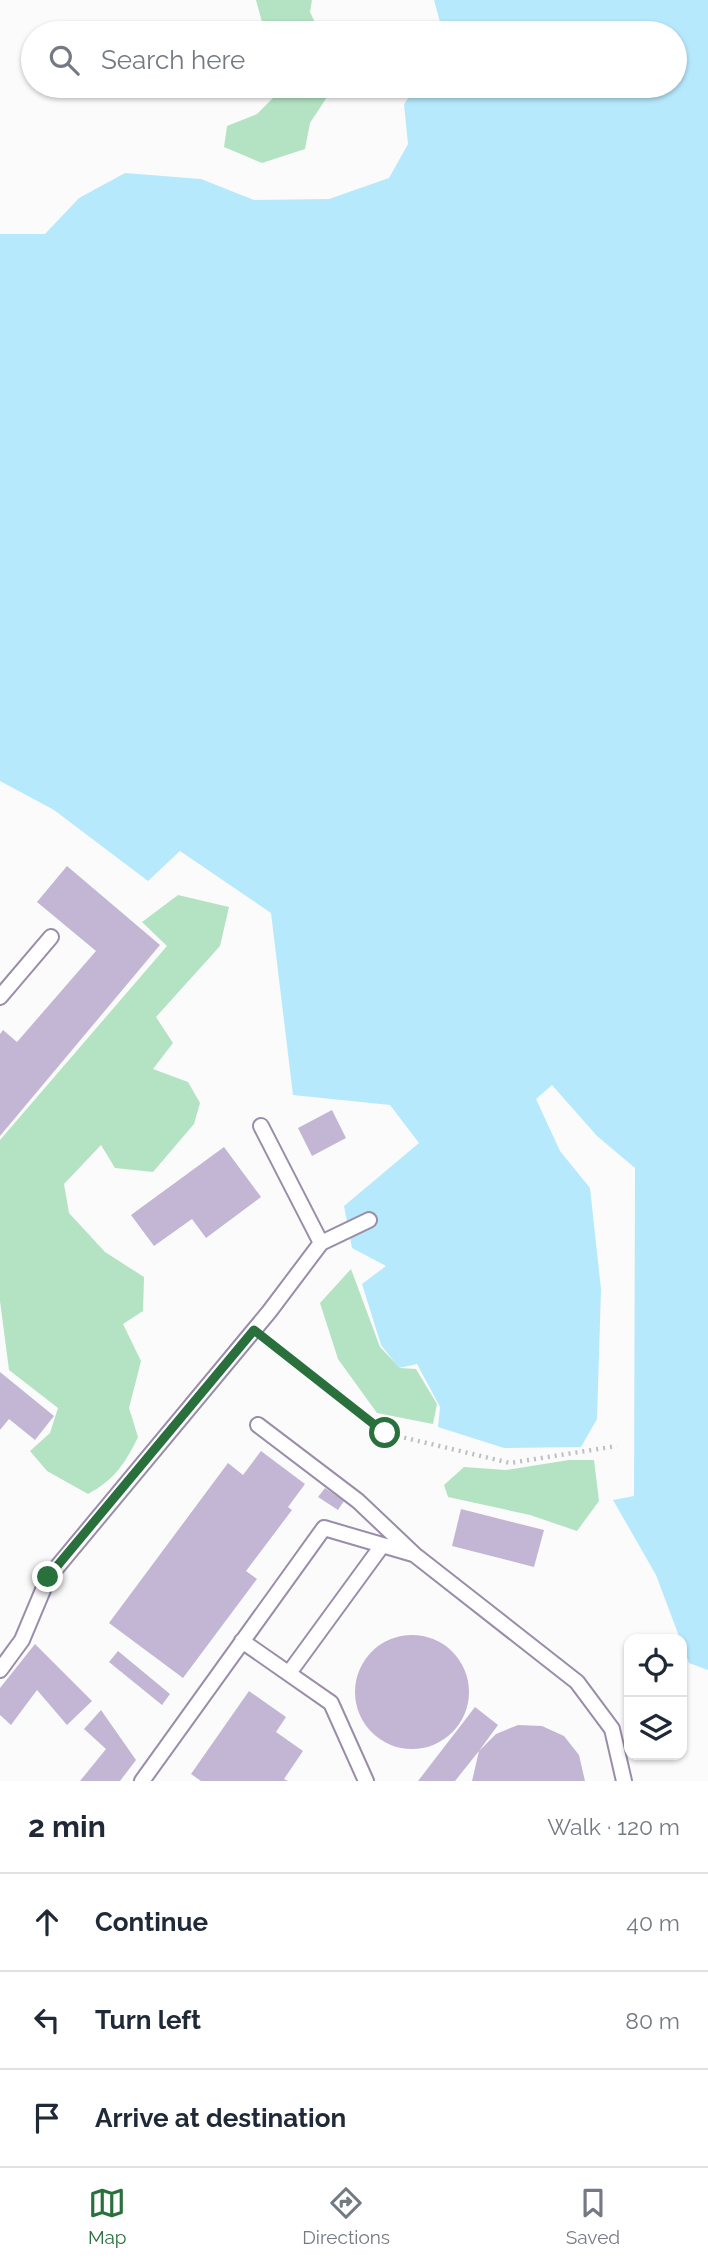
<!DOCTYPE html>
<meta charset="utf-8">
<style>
:root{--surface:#fff;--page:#f2f2f3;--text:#1f2937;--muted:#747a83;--line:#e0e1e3;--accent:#29703c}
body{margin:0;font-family:Raleway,sans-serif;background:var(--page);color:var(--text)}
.controls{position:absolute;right:21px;bottom:21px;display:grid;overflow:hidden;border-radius:14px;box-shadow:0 2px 5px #0004}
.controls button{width:63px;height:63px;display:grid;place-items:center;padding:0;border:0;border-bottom:2px solid var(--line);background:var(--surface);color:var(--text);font:35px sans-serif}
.stop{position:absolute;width:21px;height:21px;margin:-16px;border:5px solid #29703c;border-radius:50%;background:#fff}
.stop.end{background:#29703c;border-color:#fff;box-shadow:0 2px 7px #0008}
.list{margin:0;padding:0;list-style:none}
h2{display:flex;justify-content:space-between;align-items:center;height:91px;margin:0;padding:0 28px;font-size:30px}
h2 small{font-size:23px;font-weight:400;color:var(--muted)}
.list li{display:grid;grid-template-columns:46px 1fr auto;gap:21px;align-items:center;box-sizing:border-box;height:98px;padding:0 28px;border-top:2px solid var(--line)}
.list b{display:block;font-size:26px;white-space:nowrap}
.list em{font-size:23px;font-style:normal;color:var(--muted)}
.icon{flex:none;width:38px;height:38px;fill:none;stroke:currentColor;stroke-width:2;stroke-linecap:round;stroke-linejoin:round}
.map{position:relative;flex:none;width:708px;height:1781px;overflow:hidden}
.search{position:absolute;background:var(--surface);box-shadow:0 2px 5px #0004;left:21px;right:21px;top:21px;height:77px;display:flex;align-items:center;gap:18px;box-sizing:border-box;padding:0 24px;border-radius:38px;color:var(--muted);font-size:26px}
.sheet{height:385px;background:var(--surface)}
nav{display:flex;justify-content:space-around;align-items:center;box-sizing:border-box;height:98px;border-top:2px solid var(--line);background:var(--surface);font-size:19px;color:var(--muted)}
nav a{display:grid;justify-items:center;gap:4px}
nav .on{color:var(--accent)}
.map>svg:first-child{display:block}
.green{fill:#b3e3c3}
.water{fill:#b7e9fc}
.building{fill:#c3b6d4}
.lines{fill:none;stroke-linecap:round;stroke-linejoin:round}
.service-casing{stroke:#9a8daa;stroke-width:18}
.path{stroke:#c0bec2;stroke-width:4.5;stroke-dasharray:2 5;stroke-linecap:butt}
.service{stroke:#fff;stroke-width:14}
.route{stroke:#29703c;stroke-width:9}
</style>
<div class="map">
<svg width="708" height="1781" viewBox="0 0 708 1781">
<rect width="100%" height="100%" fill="#fbfbfb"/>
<path class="green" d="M256,0H312L310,12L320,33H265Z
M277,86H330L329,94L310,123L305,149L262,163L224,147L227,126L257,114L278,93Z
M178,895L229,907L220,946L156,1017L173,1043L153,1069L188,1082L200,1103L194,1124L153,1172L115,1168L101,1145L64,1184L69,1213L105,1252L144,1277L143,1311L123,1324L141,1361L129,1408L138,1437C125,1464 114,1480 88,1494L47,1471L30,1451L50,1433L58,1408L9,1370L0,1301V1140L167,946L142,922Z
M351,1269L380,1347L400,1368L416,1369L437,1404L433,1424L377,1413L338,1359L320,1303Z
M569,1460H594L599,1501L577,1531L530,1515L448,1497L444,1485L464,1467L506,1470Z"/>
<path class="water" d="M434,0H708V1670L689,1663L656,1575L613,1500L634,1496L635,1168L597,1136L552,1085L536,1099L560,1151L590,1188L601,1289L597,1419L581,1447L504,1448L438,1427L440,1407L417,1364L399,1368L381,1345L362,1284L386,1266L352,1248L344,1206L419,1143L390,1105L293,1095L271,913L180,851L148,881L54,810L0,781V234H45L79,198L125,173L201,179L254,200L329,199L389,178L408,144L404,104L417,86H675V33H443Z"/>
<path class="building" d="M67,866L160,945L0,1136V1034L3,1030L17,1042L96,951L37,902Z
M332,1110L346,1138L312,1156L298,1128Z
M224,1147L261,1197L206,1238L192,1219L154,1246L131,1215Z
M0,1372L54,1416L35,1440L9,1419L0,1430Z
M261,1451L305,1484L288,1507L292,1510L246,1571L257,1579L183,1678L109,1623L228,1463L243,1475Z
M325,1488L344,1501L338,1510L318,1497Z
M461,1509L544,1530L534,1567L452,1546Z
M355 1692a57 57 0 1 1 114 0a57 57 0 1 1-114 0Z
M35,1644L92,1701L67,1725L37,1690L11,1725L0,1715V1688Z
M118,1651L170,1694L162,1705L109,1662Z
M249,1691L286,1717L276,1732L303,1751L284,1779L288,1781H201L191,1774Z
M475,1707L498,1725L479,1751L455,1781H418Z
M101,1710L136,1760L120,1781H80L106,1749L84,1729Z
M518,1725L542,1726L564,1736L579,1755L585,1781H472L479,1751L496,1734Z"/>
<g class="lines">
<defs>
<path id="service" d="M0,997L51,937
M261,1126L321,1243
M258,1425L358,1501L415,1555L577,1682L612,1729L624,1781
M242,1641L331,1703L366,1781
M0,1670L22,1640L48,1578L269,1312L321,1243L369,1220
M289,1673L381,1547
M142,1781L324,1528L413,1554"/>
</defs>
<use href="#service" class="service-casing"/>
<path class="path" d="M268,1342L385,1433L510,1463L617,1446"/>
<use href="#service" class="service"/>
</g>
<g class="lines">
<path class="route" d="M48,1577L254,1330L385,1433"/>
</g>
</svg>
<div class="controls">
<button><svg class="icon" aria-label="locate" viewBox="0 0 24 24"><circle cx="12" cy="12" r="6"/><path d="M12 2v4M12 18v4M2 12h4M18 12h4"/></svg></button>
<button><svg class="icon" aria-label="layers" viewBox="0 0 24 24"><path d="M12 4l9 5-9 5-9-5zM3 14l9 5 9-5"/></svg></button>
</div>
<div class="stop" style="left:385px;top:1433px"></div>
<div class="stop end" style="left:48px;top:1577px"></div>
<div class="search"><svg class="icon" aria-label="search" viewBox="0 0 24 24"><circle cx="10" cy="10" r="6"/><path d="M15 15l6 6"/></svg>Search here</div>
</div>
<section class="sheet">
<h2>2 min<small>Walk · 120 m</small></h2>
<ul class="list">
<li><svg class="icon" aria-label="ahead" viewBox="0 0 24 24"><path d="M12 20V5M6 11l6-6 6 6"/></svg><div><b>Continue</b></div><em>40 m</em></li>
<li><svg class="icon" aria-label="left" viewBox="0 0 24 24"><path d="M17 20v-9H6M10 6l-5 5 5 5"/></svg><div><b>Turn left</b></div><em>80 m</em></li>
<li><svg class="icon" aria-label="arrive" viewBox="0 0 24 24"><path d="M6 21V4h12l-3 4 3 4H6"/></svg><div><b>Arrive at destination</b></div></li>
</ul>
</section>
<nav>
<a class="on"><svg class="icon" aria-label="map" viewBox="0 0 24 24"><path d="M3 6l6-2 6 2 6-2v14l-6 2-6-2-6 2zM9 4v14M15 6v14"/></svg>Map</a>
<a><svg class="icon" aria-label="directions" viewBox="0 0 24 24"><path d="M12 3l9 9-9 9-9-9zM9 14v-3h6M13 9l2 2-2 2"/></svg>Directions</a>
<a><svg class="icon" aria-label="saved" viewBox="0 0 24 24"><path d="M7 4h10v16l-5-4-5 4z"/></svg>Saved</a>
</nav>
